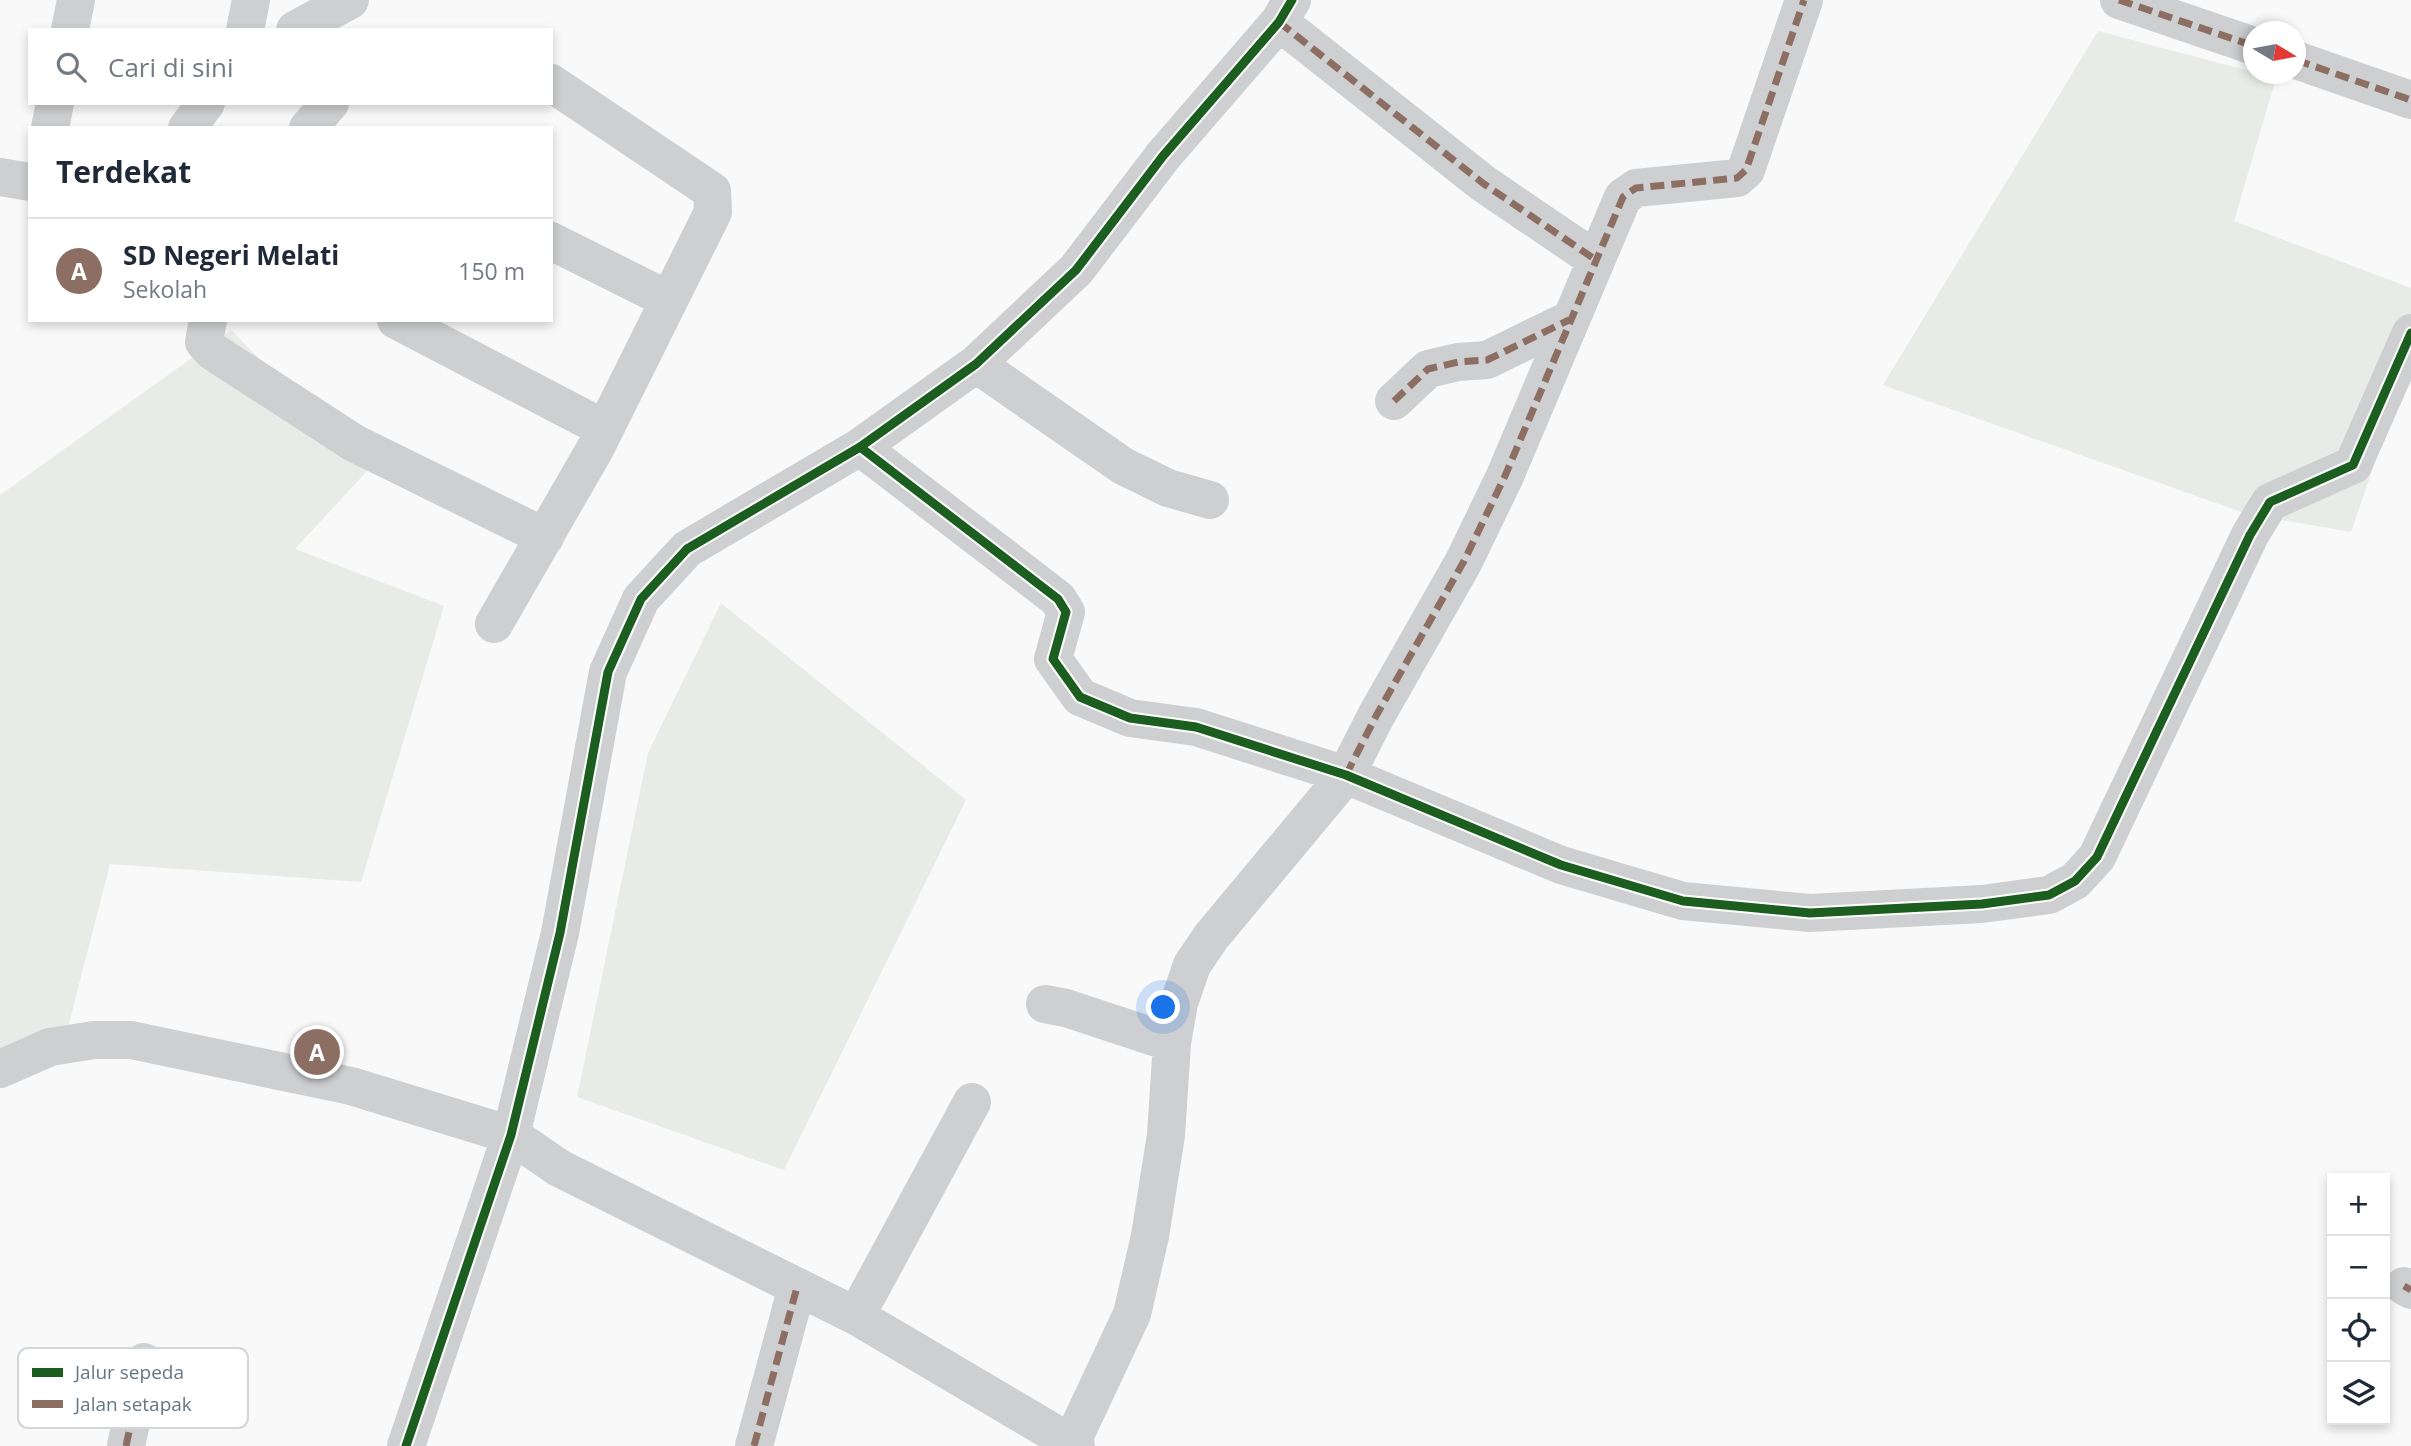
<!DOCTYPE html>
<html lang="id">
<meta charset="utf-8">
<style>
:root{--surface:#fff;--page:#f2f2f3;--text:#1f2937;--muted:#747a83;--line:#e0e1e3;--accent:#2563eb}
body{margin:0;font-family:"Open Sans",sans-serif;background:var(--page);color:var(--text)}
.controls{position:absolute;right:21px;bottom:21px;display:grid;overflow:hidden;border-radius:0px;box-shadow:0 4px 10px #0003}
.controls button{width:63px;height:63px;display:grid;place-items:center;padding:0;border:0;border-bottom:2px solid var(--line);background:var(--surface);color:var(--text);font:35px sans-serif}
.compass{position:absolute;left:2243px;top:21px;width:63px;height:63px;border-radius:50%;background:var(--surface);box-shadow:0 4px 10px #0003;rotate:100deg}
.you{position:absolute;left:1164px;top:1008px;width:24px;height:24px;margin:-18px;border:5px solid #fff;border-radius:50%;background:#1a73e8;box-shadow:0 0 0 10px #1a73e833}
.badge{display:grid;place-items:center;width:46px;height:46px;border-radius:50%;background:var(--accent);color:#fff;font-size:23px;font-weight:700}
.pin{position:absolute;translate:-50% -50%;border:4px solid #fff;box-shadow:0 2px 7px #0006}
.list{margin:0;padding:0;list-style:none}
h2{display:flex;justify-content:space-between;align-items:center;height:91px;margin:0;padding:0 28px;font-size:30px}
h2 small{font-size:23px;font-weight:400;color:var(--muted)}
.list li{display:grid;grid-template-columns:46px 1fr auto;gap:21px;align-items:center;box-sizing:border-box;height:105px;padding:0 28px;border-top:2px solid var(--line)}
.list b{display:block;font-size:26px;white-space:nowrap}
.list p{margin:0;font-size:23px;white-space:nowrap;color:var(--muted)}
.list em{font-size:23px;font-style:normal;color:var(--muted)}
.icon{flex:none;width:38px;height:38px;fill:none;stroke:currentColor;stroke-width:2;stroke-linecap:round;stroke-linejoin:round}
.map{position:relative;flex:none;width:2411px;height:1446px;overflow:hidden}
.search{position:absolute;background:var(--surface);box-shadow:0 4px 10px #0003;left:28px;top:28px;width:525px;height:77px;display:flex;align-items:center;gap:18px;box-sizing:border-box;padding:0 24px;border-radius:0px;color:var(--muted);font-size:26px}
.panel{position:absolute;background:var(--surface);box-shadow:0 4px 10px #0003;left:28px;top:126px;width:525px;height:196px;border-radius:0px}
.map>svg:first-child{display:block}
.green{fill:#e8ebe6}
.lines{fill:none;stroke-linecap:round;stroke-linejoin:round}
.minor{stroke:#cecfd0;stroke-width:38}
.quiet{stroke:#8d6e63;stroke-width:7;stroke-dasharray:14 7;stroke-linecap:butt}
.cycleway-casing{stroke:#fff;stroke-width:13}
.cycleway{stroke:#1b5e20;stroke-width:9}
.key{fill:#fff;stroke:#d1d6da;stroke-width:2}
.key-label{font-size:19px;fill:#657683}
</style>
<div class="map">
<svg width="2411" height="1446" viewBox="0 0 2411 1446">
<rect width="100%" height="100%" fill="#f9f9f9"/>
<path class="green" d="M2098,31L2276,78L2234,221L2411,288V357L2351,532L2247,514L1883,385Z
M231,330L368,470L295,549L444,606L361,882L110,864L66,1035L0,1061V495Z
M721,603L966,800L784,1170L577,1097L648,753Z"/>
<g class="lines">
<path class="minor" d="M2119,0L2254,46
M1279,22L1484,184L1596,260
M70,30L76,0
M245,30L251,0
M295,30L350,0
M2296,60L2411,100
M50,128L55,103
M187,128L206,103
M308,128L330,103
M0,177L30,182
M551,241L669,300
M208,320L204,342L212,351L354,443L545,537
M396,320L603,428
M976,364L1123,466L1168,488L1210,500
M1394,401L1428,369L1458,362L1487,360L1569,320
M860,447L1058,599L1066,612L1053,659L1080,697L1130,718L1196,727L1346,775L1561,865L1683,901L1810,913L1982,904L2049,895L2075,881L2097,857L2250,535L2270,502L2353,465L2411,333
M494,624L595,449L713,212L712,191L551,83
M1045,1004L1066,1008L1172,1043
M0,1069L50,1047L94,1040H131L351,1086L511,1135L559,1168L856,1316L1076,1446
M2404,1286L2411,1290
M856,1316L972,1102
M126,1446L144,1362
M406,1446L511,1135L560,933L608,672L641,599L687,549L860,447L976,364L1076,270L1163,156L1279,22L1292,0
M754,1446L797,1287
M1070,1446L1132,1314L1150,1236L1166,1135L1172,1043L1179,1003L1192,965L1211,937L1346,775L1376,716L1464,561L1505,476L1623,197L1636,188L1737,178L1746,170L1804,0"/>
<path class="quiet" d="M2119,0L2254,46
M1279,22L1484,184L1596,260
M2296,60L2411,100
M1394,401L1428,369L1458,362L1487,360L1569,320
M1346,775L1376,716L1464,561L1505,476L1623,197L1636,188L1737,178L1746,170L1804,0
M2404,1286L2411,1290
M126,1446L144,1362
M754,1446L797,1287"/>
<defs>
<path id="cycleway" d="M860,447L1058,599L1066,612L1053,659L1080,697L1130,718L1196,727L1346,775L1561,865L1683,901L1810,913L1982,904L2049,895L2075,881L2097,857L2250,535L2270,502L2353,465L2411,333
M406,1446L511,1135L560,933L608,672L641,599L687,549L860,447L976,364L1076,270L1163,156L1279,22L1292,0"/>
</defs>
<use href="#cycleway" class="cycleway-casing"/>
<use href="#cycleway" class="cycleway"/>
</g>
<rect x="18" y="1348" width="230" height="80" rx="10" class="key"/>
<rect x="32" y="1368" width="31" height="9" fill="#1b5e20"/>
<rect x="32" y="1400" width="31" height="8" fill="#8d6e63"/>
<g class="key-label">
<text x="75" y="1379">Jalur sepeda</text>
<text x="75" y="1411">Jalan setapak</text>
</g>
</svg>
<div class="controls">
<button>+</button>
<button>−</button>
<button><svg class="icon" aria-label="locate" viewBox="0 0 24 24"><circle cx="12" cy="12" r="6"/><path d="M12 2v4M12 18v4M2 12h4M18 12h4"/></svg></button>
<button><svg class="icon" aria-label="layers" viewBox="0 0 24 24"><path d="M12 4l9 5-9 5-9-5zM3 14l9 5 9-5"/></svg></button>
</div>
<svg class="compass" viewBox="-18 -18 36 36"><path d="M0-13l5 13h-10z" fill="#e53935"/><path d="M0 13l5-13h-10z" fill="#747a83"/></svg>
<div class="you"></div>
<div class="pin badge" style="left:317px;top:1052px;background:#8d6e63">A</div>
<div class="search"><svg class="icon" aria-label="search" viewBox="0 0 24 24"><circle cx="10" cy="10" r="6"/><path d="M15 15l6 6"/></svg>Cari di sini</div>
<section class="panel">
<h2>Terdekat<small></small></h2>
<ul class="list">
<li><span class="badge" style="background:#8d6e63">A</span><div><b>SD Negeri Melati</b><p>Sekolah</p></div><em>150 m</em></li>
</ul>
</section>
</div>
